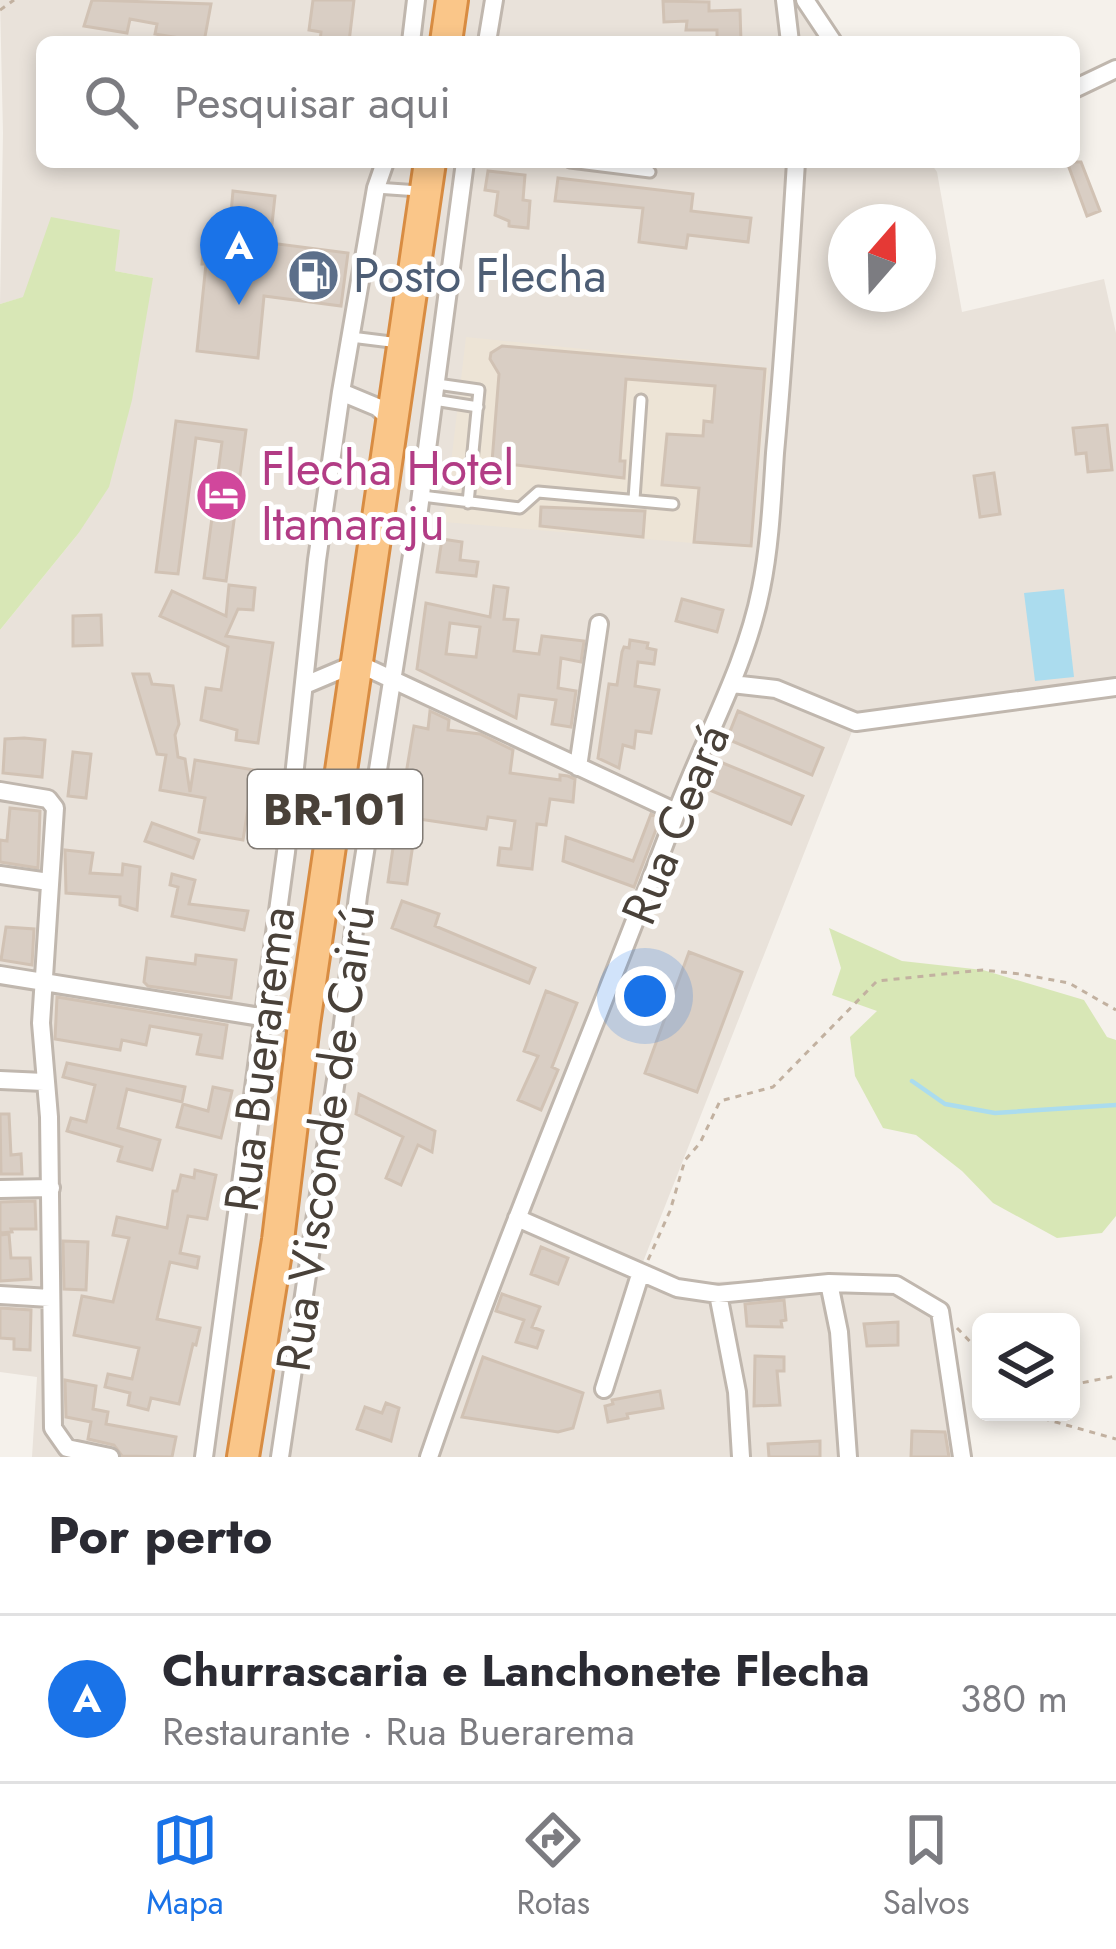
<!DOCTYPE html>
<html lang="pt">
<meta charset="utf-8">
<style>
:root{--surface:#fff;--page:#f2f2f3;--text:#2b2b33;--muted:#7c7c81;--line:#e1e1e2;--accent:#1a73e8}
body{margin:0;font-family:Jost,sans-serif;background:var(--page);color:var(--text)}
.controls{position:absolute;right:36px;bottom:36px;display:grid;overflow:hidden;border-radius:18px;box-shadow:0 6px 18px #0003}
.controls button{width:108px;height:108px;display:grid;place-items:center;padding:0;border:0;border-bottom:3px solid var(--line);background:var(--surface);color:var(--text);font:60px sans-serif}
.compass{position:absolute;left:828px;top:204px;width:108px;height:108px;border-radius:50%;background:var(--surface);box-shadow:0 6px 18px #0003;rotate:20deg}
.you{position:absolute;left:645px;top:996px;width:42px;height:42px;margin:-30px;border:9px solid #fff;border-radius:50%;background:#1a73e8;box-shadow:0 0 0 18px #1a73e833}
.badge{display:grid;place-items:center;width:78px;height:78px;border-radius:50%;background:var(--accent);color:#fff;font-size:39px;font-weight:700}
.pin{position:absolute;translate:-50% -99px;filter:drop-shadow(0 3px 6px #0008)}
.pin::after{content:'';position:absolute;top:63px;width:42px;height:36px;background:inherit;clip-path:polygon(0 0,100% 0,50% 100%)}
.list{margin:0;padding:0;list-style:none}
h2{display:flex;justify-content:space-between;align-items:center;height:156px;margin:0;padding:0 48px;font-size:51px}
h2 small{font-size:39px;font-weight:400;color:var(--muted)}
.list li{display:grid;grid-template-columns:78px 1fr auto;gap:36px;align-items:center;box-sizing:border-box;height:168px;padding:0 48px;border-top:3px solid var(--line)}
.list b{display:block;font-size:45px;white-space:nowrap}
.list p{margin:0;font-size:39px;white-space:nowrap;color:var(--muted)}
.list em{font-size:39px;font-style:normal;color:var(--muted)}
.icon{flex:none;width:66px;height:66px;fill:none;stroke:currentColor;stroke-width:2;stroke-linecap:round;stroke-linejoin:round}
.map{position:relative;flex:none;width:1116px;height:1457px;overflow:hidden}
.search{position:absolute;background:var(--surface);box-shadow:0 6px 18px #0003;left:36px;right:36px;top:36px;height:132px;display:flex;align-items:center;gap:30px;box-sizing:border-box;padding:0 42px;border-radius:18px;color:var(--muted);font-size:45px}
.sheet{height:324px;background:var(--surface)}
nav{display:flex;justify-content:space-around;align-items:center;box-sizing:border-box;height:168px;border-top:3px solid var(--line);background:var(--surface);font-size:33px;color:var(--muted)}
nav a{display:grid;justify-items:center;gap:6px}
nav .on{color:var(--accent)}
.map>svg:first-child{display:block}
.residential{fill:#e9e2da;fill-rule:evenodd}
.education{fill:#ede4d6}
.green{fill:#d8e7b6}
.water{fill:#abdcee}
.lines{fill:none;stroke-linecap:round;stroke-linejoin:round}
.stream{stroke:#abdcee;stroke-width:4.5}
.building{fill:#d9cec4;stroke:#d1c2b4;stroke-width:3;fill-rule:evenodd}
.service-casing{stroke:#c0b7ae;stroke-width:15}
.minor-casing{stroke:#c0b7ae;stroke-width:22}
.trunk-casing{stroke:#d88c42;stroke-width:36}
.path{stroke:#c2b1a0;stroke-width:3;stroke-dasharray:6 6;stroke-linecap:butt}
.service{stroke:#fff;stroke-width:9}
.minor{stroke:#fff;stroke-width:16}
.trunk{stroke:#fac689;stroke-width:30}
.labels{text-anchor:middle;stroke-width:10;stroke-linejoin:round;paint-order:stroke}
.shield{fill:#fff;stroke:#807a74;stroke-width:3}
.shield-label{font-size:45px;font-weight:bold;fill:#494139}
.service-label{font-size:48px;fill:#4e5e75;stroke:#fff;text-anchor:start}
.hotel-label{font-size:48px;fill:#b23c85;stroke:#fff;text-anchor:start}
.street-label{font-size:48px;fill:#494139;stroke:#fff}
</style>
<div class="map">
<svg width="1116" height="1457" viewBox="0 0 1116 1457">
<rect width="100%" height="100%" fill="#f5f1eb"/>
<path class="residential" d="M0,0H811L842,42H42V162H930L937,172L962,312L1104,279L1116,333V693L853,729L641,1267L683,1283L836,1278L905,1282L948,1311L968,1457H32L37,1377L0,1372V630L78,534L152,278L115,271L0,304L3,133ZM846,222H918V294H846Z"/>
<path class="education" d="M466,337L768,368L752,548L444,522Z"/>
<path class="green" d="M51,217L120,230L115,271L153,278L132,400L109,487L78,534L0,630V304L23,297Z
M829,928L902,961L983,970L1084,1000L1107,1037L1116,1040V1216L1102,1233L1057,1238L993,1203L962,1171L916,1135L883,1128L855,1076L850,1037L877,1011L832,995L841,968Z"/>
<path class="water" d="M1064,589L1074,677L1035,681L1024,593Z"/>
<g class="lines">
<path class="stream" d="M912,1081L945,1104L995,1113L1116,1105"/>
</g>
<path class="building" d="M92,0L211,4L204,42L155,34L157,24L130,19L127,33L84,26Z
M313,0H354L349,42H320L321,32L309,30Z
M663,1L709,2V11L740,10L741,42H717V30H686L687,21L664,22Z
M1067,162H1081L1100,211L1087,216Z
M488,171L525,175L523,200L530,201L528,228L509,226V221L495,215L498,192L485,190Z
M558,178L693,194L691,211L751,218L748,242L688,235L686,248L639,242L643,208L555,201Z
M233,191L275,196L270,243L348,253L341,306L264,296L258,358L197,351L206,264H202L203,249H208L209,233L229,235Z
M502,346L765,369L751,546L694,542L699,488L662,485L667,434L703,436L704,421L712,422L715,386L626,379L620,461H625L624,478L492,462L499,374L490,359L491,353Z
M176,421L246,430L226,581L204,578L222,442L196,438L178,574L156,572Z
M1107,425L1112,470L1088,472L1086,453L1076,454L1073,428Z
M994,473L1000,514L980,517L974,476Z
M541,507L645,511L643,537L540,526Z
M442,539L462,542L460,560L478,562L476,576L437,572Z
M229,585L255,588L253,610L238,609L226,636L273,643L258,743L236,740L237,730L201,720L206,688L221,690L228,647L160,616L172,591L226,616Z
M494,586L508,588L504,619L518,620L514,651L539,654L542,636L584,641L581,662L561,658L558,688L576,691L571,727L552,724L556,700L519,695L516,718L417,669L426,603L490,617ZM450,623L480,627L476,657L446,654Z
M682,599L723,610L717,632L676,621Z
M101,615L102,645L73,646V616Z
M630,640L648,643L647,648L656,650L654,664L638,662L635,686L659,690L651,733L636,731L634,748L623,745L619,768L598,758L609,684L617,685L622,652L624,647L629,648Z
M133,674H149L152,684L173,686L179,724L175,735L178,757L185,759L190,792L195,760L254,770L243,840L199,832L205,798L160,790L166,755L157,754Z
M430,711L449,720L448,730L480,734L513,750L510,773L560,780V775L568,776L575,779L573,802L550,799L546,825L537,824L532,869L498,865L500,848L511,849L515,821L488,817L486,829L399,816L414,726L428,729Z
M738,711L823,748L812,775L727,739Z
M24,738L45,740L42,777L3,773L5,739Z
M73,752L91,754L86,798L68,796Z
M718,761L803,796L791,824L707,789Z
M10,808L40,811L38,868L0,862V840L7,841Z
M651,814L660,819L634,887L563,861L566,837L633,861Z
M152,823L199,840L193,858L145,841Z
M394,841L413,844L407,884L388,882Z
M65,850L93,853L90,873L122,875L123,864L140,867L137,910L120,905V897L66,893Z
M172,874L195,880L189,904L248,911L244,930L172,916L178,887L170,885Z
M402,901L439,914L435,926L535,968L529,983L392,928Z
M6,927L34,929L32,965L1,960Z
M689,952L742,972L697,1092L645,1073Z
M196,955L236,960L231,998L148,986L144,982L147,958L195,964Z
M546,991L577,1003L552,1067L558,1070L541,1110L518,1100L538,1056L524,1051Z
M57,997L227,1025L222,1058L197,1054L201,1035L150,1026L146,1045L122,1040L120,1050L55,1039Z
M67,1063L185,1087L182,1102L127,1089L118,1128L160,1140L152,1170L118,1161L122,1147L67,1131L71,1118L86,1122L95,1085L63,1077Z
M213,1087L232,1091L221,1138L177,1127L183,1104L208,1111Z
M359,1094L435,1131L432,1152L418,1145L401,1185L386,1178L403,1137L356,1114Z
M0,1114H9L11,1155L21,1154L22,1174H1Z
M195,1170L216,1175L207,1219L188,1216L180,1253L199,1257L197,1268L170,1262L157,1319L200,1328L196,1345L193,1344L179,1404L151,1398L148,1410L128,1405L130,1393L105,1387L108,1374L132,1379L139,1348L74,1335L82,1296L113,1302L129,1238L113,1235L117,1217L167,1228L173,1191H177L181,1175L194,1178Z
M35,1201L36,1229H11L12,1232L0,1233V1202Z
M9,1234L11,1258H30L31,1279L0,1281V1235Z
M63,1241L88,1242L86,1290L64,1289Z
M541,1247L568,1258L558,1284L531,1274Z
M502,1294L540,1307L532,1327L543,1331L537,1348L516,1342L524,1320L496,1311Z
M784,1300L786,1320L781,1321L782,1327L747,1326L745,1304Z
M0,1308L31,1310L30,1350L14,1349V1339L0,1338Z
M898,1322V1345L867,1346L864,1324Z
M755,1356L784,1357V1371H777L780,1405L754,1406Z
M483,1357L583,1393L573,1428L558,1432L462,1417Z
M65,1380L96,1386L93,1409L108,1412L106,1424L176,1437L172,1457L122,1456L114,1445L88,1439L91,1422L66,1417Z
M660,1391L663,1408L627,1414L628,1418L608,1422L605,1406L613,1404L612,1400Z
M386,1403L399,1408L391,1441L357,1429L365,1407L382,1413Z
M912,1431L945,1432L949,1457H911Z
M820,1441V1457H769L768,1444Z"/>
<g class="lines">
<defs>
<path id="service" d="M570,162L650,172
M376,188L419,191
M351,337L399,343
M437,384L479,390L468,503
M434,400L478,407
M422,496L520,508L538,492L673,504
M634,499L641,400"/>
<path id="minor" d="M785,0L790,42
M805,0L833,42
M411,42L416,0
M487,42L494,0
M1074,89L1116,69
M341,392L377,407L393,422
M732,684L776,689L856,722L1116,687
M305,685L357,663L676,812
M578,767L599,624
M0,791L48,799L55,808L41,1023L49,1117L53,1428L67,1448L110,1457
M0,875L49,882
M0,975L304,1024
M0,1080L44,1082
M0,1189L51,1188
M517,1218L677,1288L718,1294L829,1283L896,1285L940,1311L962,1457
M829,1283L839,1332L848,1457
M718,1294L737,1392L741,1457
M0,1295L50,1298
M604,1389L640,1275
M204,1457L286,852L317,560L341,392L376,188L385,162
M280,1457L338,1066L358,896L418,517L465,162
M429,1457C503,1241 594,1032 674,819C702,742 745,670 761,589C770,545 772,498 775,453C784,356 790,259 796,162"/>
<path id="trunk" d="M446,42L452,0
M243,1457L278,1240L304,1024L430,162"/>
</defs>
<use href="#service" class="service-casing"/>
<use href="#minor" class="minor-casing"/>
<use href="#trunk" class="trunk-casing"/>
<path class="path" d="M0,10L14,0
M648,1260L670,1211L685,1160L700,1143L720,1101L773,1087L877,981L983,970L1020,974L1069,983L1116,1010
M957,1328L981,1353
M1071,1385L1116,1376
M1020,1412L1116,1439"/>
<use href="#service" class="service"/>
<use href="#minor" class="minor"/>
<use href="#trunk" class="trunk"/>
</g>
<defs>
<symbol id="fuel-disc" viewBox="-11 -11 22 22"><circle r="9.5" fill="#5c6f8a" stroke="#fff"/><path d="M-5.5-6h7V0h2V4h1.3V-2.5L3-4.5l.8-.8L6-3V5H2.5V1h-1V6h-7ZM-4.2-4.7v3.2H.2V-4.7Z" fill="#fff"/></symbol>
<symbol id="hotel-disc" viewBox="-11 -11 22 22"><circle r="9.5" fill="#d1479c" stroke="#fff"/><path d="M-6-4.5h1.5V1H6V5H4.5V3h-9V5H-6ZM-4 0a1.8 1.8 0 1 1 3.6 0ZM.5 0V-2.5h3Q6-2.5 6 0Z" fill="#fff"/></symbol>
</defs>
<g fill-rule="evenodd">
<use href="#fuel-disc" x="284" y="246" width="59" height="59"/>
<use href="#hotel-disc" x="192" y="466" width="59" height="59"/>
</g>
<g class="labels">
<rect class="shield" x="248" y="770" width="174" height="78" rx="9"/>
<g class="shield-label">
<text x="335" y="825">BR-101</text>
</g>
<g class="service-label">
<text x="353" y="292">Posto Flecha</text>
</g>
<g class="hotel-label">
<text x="261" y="485">Flecha Hotel<tspan x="261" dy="55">Itamaraju</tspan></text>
</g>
<g class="street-label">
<text transform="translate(675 824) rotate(-68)" y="17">Rua Ceará</text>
<text transform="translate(259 1059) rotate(-83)" y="17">Rua Buerarema</text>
<text transform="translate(325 1138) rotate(-82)" y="17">Rua Visconde de Cairú</text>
</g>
</g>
</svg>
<div class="controls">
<button><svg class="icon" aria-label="layers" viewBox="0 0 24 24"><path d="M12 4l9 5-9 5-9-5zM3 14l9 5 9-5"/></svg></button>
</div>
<svg class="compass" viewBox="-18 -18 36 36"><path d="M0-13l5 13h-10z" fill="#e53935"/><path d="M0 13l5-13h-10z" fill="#7c7c81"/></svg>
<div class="you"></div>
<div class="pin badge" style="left:239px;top:305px">A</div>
<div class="search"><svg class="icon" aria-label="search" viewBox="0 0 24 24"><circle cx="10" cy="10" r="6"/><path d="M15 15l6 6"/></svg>Pesquisar aqui</div>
</div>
<section class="sheet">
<h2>Por perto<small></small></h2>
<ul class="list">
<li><span class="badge">A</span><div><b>Churrascaria e Lanchonete Flecha</b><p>Restaurante · Rua Buerarema</p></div><em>380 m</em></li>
</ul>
</section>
<nav>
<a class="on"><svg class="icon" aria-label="map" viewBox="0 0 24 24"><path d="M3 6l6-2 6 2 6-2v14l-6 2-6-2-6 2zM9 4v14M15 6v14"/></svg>Mapa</a>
<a><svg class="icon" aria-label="directions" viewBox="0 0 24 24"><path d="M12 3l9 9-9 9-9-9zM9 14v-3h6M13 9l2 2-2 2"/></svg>Rotas</a>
<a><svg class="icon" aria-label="saved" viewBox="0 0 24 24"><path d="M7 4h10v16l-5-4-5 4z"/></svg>Salvos</a>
</nav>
